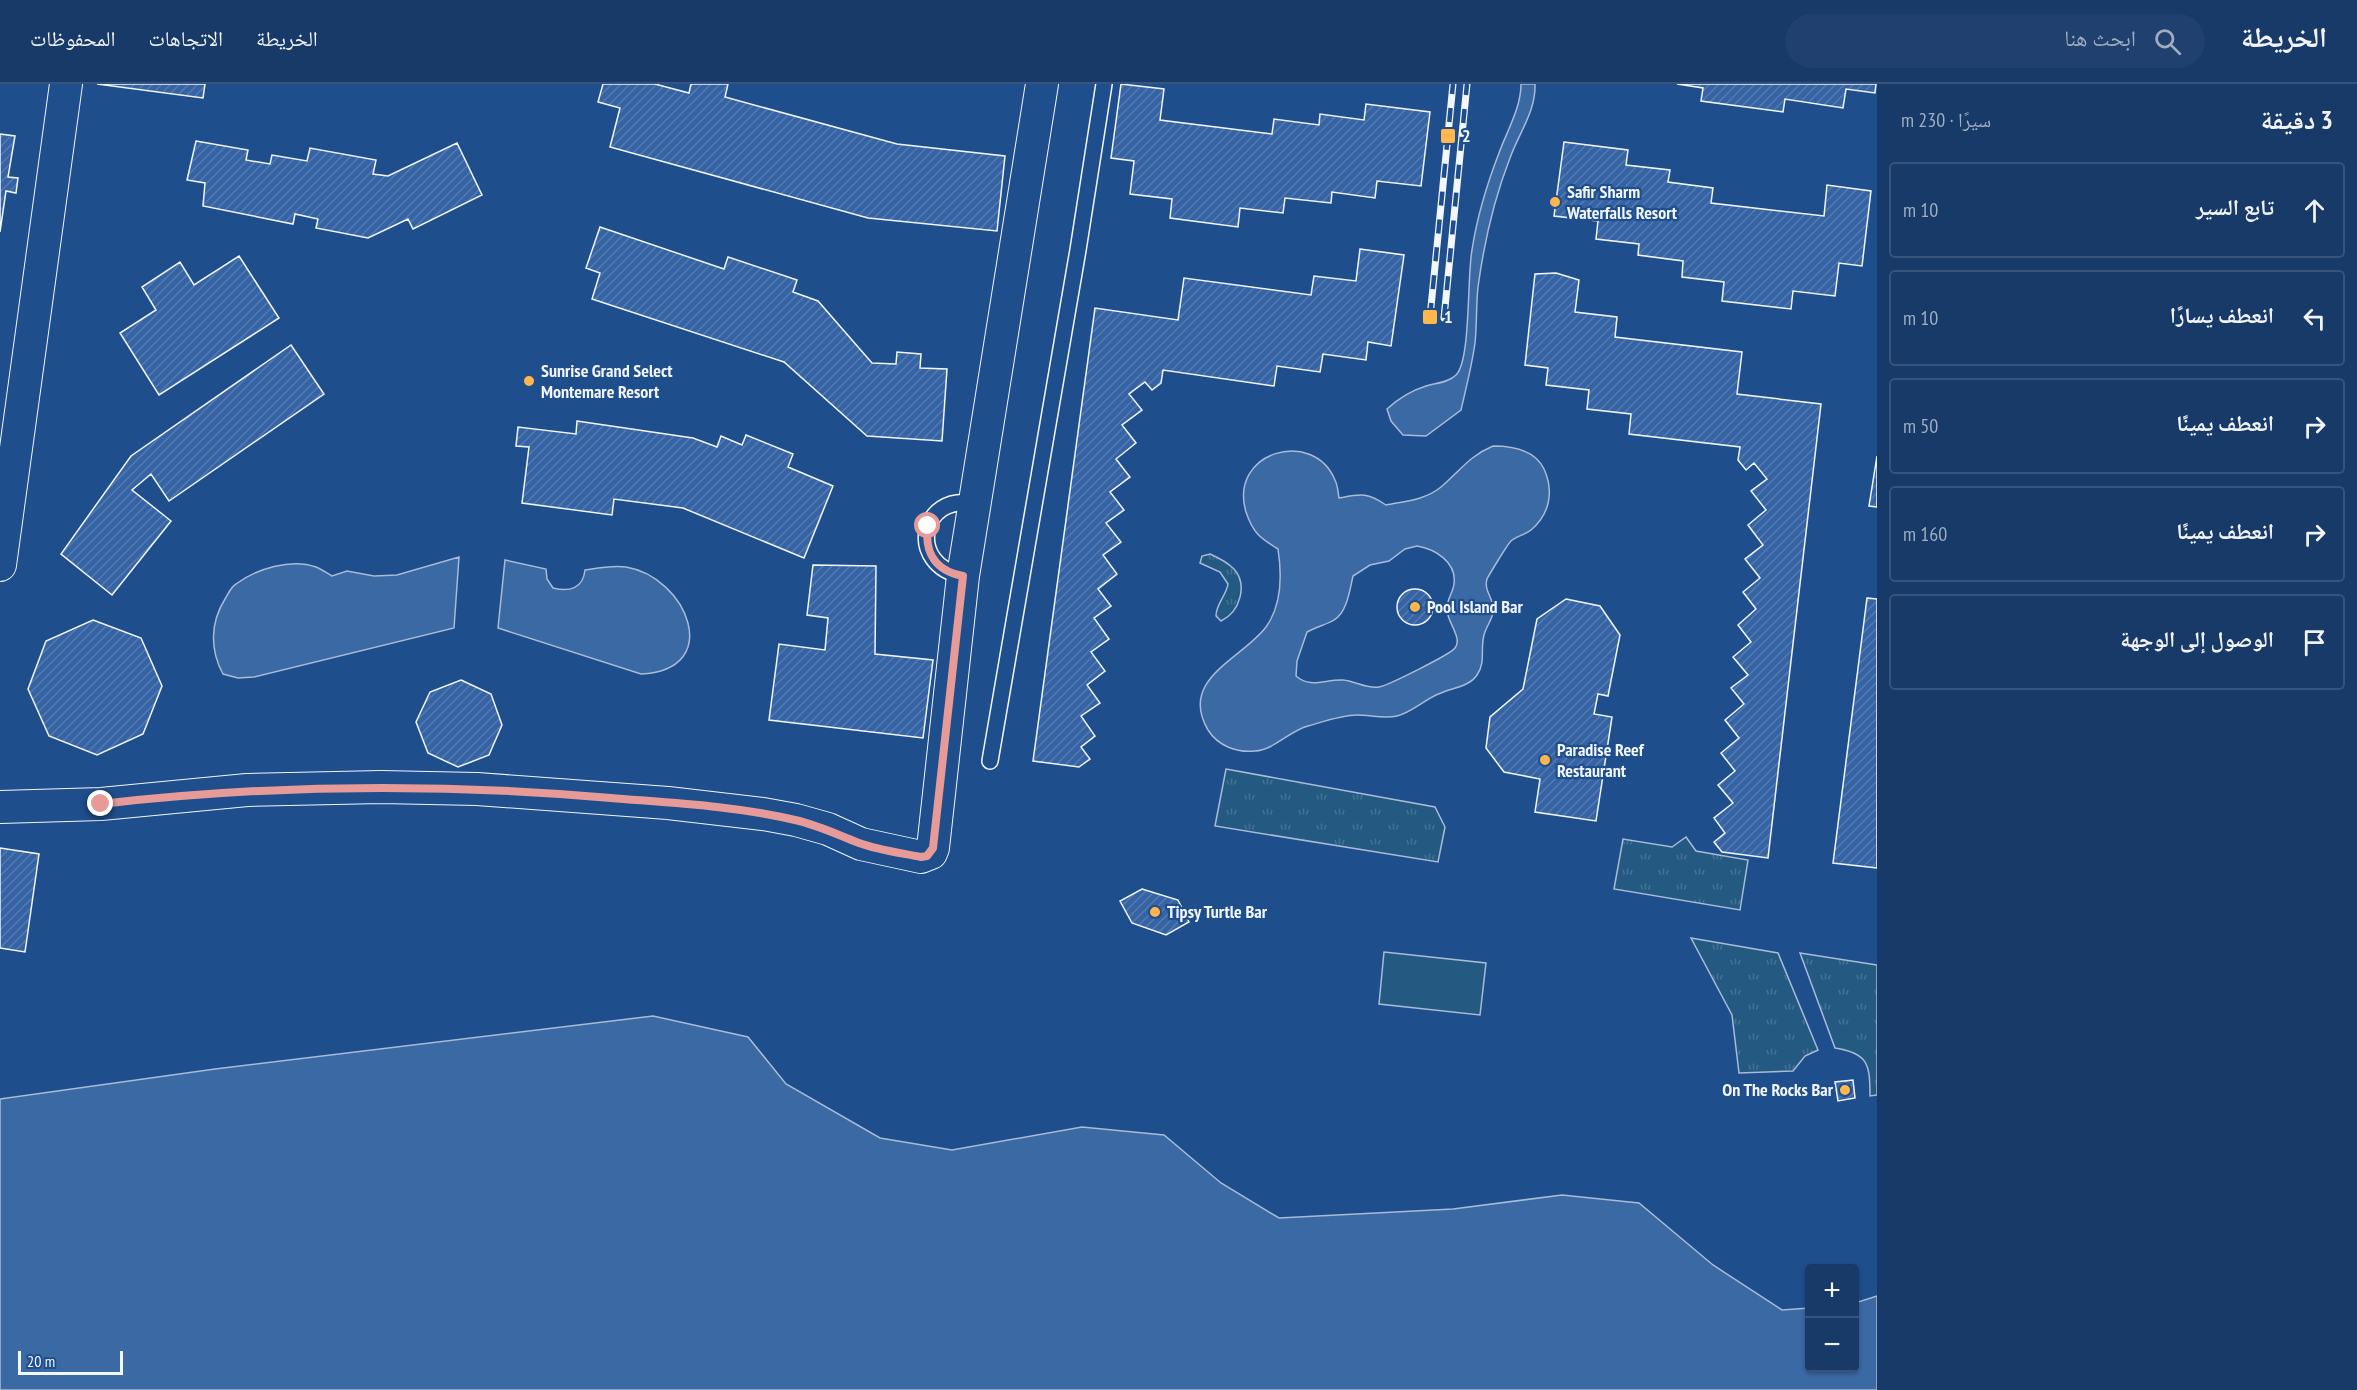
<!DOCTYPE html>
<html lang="ar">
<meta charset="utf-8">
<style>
:root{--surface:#173a69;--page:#20416f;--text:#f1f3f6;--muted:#9eadc0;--line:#36547d}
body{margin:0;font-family:"PT Sans Narrow","Noto Naskh Arabic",sans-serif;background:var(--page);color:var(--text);direction:rtl}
.controls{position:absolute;right:18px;bottom:18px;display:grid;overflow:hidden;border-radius:6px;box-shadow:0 2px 4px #0004}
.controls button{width:54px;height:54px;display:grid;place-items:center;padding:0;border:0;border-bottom:2px solid var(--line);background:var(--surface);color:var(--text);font:30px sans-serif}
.scale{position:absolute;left:18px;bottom:15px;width:105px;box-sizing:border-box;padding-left:6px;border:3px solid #f2f6ff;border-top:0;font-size:16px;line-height:21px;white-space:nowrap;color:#f2f6ff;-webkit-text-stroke:4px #1f4e8c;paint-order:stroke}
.stop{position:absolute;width:18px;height:18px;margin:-14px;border:4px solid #e69b98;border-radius:50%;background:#fff}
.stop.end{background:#e69b98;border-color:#fff;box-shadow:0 2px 6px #0008}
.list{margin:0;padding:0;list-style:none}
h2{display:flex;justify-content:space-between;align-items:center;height:78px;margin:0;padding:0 24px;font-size:26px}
h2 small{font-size:20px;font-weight:400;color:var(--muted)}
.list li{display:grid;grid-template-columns:39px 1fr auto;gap:18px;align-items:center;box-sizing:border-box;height:96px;margin:0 12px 12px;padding:0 12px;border:2px solid var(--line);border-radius:6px}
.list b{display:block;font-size:22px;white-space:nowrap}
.list em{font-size:20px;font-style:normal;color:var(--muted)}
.icon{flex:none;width:33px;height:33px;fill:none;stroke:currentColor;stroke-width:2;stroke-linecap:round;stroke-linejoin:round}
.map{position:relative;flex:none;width:1877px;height:1306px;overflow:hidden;direction:ltr}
header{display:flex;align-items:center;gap:36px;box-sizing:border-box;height:84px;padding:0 30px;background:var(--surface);border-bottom:2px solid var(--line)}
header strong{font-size:28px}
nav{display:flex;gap:33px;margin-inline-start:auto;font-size:21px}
.search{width:420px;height:54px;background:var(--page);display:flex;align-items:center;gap:15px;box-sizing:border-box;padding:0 21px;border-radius:33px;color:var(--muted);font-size:22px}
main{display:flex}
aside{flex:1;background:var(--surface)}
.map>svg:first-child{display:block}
.grass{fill:url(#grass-tufts);stroke:#a8bbd7;stroke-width:1.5}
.garden{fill:#245a82;stroke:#a8bbd7;stroke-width:1.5}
.water{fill:#3b69a3;stroke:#a8bbd7;stroke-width:1.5;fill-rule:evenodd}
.building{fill:url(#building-hatch);stroke:#f2f6ff;stroke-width:1.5}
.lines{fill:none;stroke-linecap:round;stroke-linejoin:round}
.service-casing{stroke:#f2f6ff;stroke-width:18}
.minor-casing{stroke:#f2f6ff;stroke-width:34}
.service{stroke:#1f4e8c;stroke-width:15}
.minor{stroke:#1f4e8c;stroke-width:32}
.rail-casing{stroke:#f2f6ff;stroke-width:7}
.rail{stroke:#1f4e8c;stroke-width:4.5;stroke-dasharray:14;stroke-linecap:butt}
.route{stroke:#e69b98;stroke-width:8}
.poi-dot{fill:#ffb74d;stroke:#1f4e8c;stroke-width:2}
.labels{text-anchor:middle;stroke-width:4.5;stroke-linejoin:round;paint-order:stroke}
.poi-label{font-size:18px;font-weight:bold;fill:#f2f6ff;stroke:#1f4e8c;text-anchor:start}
</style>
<header>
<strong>الخريطة</strong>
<div class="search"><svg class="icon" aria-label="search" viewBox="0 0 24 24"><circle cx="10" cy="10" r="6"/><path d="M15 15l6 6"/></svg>ابحث هنا</div>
<nav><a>الخريطة</a><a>الاتجاهات</a><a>المحفوظات</a></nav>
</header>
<main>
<aside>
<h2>3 دقيقة<small>سيرًا · 230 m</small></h2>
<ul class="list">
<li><svg class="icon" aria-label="ahead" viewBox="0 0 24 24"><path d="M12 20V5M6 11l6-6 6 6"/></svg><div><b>تابع السير</b></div><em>10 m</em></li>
<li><svg class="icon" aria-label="left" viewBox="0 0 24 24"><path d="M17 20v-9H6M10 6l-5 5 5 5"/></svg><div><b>انعطف يسارًا</b></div><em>10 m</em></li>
<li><svg class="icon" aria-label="right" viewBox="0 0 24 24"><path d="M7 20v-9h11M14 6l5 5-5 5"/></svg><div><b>انعطف يمينًا</b></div><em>50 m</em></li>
<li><svg class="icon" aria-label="right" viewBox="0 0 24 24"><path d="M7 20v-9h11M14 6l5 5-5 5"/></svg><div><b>انعطف يمينًا</b></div><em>160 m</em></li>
<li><svg class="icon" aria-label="arrive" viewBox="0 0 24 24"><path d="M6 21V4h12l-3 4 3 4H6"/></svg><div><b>الوصول إلى الوجهة</b></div></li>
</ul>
</aside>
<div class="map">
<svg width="1877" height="1306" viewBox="0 0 1877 1306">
<defs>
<pattern id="grass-tufts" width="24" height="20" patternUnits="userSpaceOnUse" patternTransform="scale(1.5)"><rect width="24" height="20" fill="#245a82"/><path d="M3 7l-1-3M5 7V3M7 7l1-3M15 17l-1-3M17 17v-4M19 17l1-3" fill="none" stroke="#447295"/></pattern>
<pattern id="building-hatch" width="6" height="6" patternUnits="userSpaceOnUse" patternTransform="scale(1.5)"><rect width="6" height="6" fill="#3563a3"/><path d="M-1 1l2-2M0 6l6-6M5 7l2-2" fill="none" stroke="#537ab1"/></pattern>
</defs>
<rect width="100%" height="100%" fill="#1f4e8c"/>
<path class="grass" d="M1210,470C1219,474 1227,478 1234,485C1248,501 1240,528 1221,537L1216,532C1216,520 1226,512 1228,500L1220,488L1200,479L1202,472Z
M1226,685L1435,723L1445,743L1438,778L1215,742Z
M1686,753L1696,767L1748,776L1740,826L1614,805L1623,755L1672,763Z
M1691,854L1778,869L1818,966L1805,972L1793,987L1739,989L1732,931Z
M1800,869L1877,881V1011L1870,1012C1870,980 1868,969 1835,964Z"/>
<path class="garden" d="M1384,868L1486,879L1480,931L1379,920Z"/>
<path class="water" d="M1521,0H1535C1536,27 1519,49 1510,74C1494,115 1484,159 1478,203C1476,222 1477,240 1475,259C1472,281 1466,304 1461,326L1426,352L1403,351L1391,337L1387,325C1399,314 1410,307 1426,302C1435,299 1448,299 1456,291C1471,277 1467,191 1472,166C1477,133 1487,100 1499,69C1507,47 1521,24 1521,0Z
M1493,362C1512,362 1535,366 1544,385C1554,407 1550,430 1531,446C1525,451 1516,452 1511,457C1507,461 1489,491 1487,495C1484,505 1491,512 1493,521C1495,533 1487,540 1484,551C1480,565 1486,578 1477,591C1470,602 1453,604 1441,609C1426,614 1413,628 1397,632C1384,635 1370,631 1357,631C1342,631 1322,638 1308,642C1289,647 1274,666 1255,667C1237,669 1218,662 1208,646C1178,595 1242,575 1266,543C1282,521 1282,491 1278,465C1260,454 1253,449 1246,428C1228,368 1313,343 1335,396C1338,402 1338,409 1339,414C1361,410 1367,408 1386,421C1406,417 1425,416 1441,403C1460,387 1469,372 1493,362ZM1417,462C1435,465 1457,478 1454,500C1453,509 1446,516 1447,526C1447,538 1463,554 1455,564C1451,570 1387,602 1379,603C1366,605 1355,597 1343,596C1325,595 1311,605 1296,592L1297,577L1307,548C1316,543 1328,540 1334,536C1347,529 1350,505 1353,492L1370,481L1389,477L1405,465Z
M459,473L454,544L254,593L238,594L223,590C210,566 210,539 225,515C228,510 231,503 236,500C256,485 291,474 316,483C321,485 327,489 332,492L347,487L374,492L397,491Z
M505,476L546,485L547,495L553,504C569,508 583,505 585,486C598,484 613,481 626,483C687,493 725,586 641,590L498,544Z
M653,932L748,953L786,1000L880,1054L952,1066L1082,1043L1164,1051L1221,1099L1279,1134L1453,1125L1562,1111L1639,1119L1713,1181L1782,1226L1809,1224L1810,1284H1854L1855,1219L1877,1212V1306H0V1015L215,985Z"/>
<path class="building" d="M97,0H205L203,14Z
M603,0H655L689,9L691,0H728L725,13L897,60L1005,72L997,147L868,134L610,63L620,24L598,18Z
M1121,0L1164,5L1160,36L1272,50L1274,35L1319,41L1320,30L1364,36L1366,20L1430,28L1421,102L1377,97L1375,114L1332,108L1331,119L1285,114L1283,129L1240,124L1238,143L1170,134L1172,115L1130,110L1134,77L1111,74Z
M1677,0H1876L1875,9L1846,5L1843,24L1785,15L1783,28L1701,17L1703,4Z
M0,50L15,52L8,93L18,94L16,109L6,107L0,148Z
M196,57L248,66L246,76L270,80L272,71L307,77L310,64L376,76L373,90L388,92L457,59L482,111L413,145L408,135L368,154L316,144L318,135L295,130L293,140L203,122L205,99L187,96Z
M1564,58L1628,66L1626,81L1670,86L1668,98L1713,104L1711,119L1824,132L1827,101L1871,107L1862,182L1839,179L1835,212L1793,207L1791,225L1722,217L1724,198L1682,193L1683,177L1638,171L1639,160L1596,155L1598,137L1554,132Z
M600,143L724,185L728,173L797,196L793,208L818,217L872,279L896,280L897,268L921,270L920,284L947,285L942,357L867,352L784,278L592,215L600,189L586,184Z
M1360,165L1404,171L1391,262L1368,258L1366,276L1323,270L1320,288L1277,282L1274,302L1163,286L1161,299L1152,306L1145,298L1129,310L1142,326L1122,341L1136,359L1116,375L1130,393L1110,408L1124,426L1106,439L1121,458L1103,471L1117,490L1098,505L1111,522L1094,534L1109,555L1091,568L1105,587L1087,601L1100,619L1081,632L1095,652L1081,663L1090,675L1079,683L1033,677L1095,224L1178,236L1184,194L1311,211L1314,192L1356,197Z
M239,172L279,234L159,311L120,249L156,226L142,203L180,178L194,201Z
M1556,189L1579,196L1575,228L1617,233L1615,253L1742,268L1737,310L1821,320L1768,774L1722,768L1714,758L1725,749L1714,734L1733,719L1718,701L1735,687L1721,669L1739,654L1725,636L1744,620L1731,604L1748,591L1733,573L1751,558L1738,541L1756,525L1743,508L1760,494L1745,475L1763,461L1748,441L1766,426L1751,407L1767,395L1754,379L1746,386L1738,376L1740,363L1629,350L1631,330L1587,325L1589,306L1546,301L1548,284L1525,281L1535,190Z
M291,261L324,310L169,417L151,390L132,406L171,437L112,511L61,470L131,372Z
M577,337L693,354L717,363L721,352L742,361L746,351L793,370L788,383L833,402L804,474L683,424L614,415L612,431L522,419L529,363L516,362L518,343L576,350Z
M1877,372V423L1869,422Z
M813,481L876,482L875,570L933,576L923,654L769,636L779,560L825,566L828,534L807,531Z
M1397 523a18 18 0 1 1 36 0a18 18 0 1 1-36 0Z
M1867,514L1877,515V784L1833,779Z
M1566,515L1600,522L1620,551L1608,612L1598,610L1594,630L1612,633L1596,737L1535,728L1540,695L1504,688L1486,664L1490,633L1523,605L1537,535Z
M93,536L141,554L162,602L143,650L97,671L49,652L28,605L46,557Z
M461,596L491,610L502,641L489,671L458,683L428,669L416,638L430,608Z
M0,764L39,770L25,868L0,864Z
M1142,805L1178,816L1189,838L1166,851L1132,839L1120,817Z
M1853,996L1855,1014L1838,1017L1835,998Z"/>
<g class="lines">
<defs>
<path id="service" d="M963,492C906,481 920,408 975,420
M990,677L1078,166L1104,0"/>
<path id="minor" d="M0,481L66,0
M0,723L101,720L247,706L381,703L477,705L668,719L763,730L796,736L828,745L861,760L921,773L931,769L933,764L963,492L1042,0"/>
</defs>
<use href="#service" class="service-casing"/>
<use href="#minor" class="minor-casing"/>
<use href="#service" class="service"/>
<use href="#minor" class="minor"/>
<defs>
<path id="rail" d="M1430,233L1453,0
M1444,234L1467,0"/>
</defs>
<use href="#rail" class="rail-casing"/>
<use href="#rail" class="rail"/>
</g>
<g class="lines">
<path class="route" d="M101,720C273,700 439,699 611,714C672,719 736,722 795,736C818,741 838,751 859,759C878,766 901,769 921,773L927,772L933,764L963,492C936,487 924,469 928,442"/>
</g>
<g class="poi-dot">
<rect x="1440" y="44" width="16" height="16" rx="3"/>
<circle cx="1555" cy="118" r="6"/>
<rect x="1422" y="225" width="16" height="16" rx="3"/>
<circle cx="529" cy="297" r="6"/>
<circle cx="1415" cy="523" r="6"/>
<circle cx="1545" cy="676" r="6"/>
<circle cx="1155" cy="828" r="6"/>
<circle cx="1845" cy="1006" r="6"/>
</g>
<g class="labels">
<g class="poi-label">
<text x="1462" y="58">2</text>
<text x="1567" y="114">Safir Sharm<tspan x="1567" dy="21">Waterfalls Resort</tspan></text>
<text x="1444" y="239">1</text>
<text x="541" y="293">Sunrise Grand Select<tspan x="541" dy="21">Montemare Resort</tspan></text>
<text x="1427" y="529">Pool Island Bar</text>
<text x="1557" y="672">Paradise Reef<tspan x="1557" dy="21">Restaurant</tspan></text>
<text x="1167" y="834">Tipsy Turtle Bar</text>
<text x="1833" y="1012" text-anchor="end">On The Rocks Bar</text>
</g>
</g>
</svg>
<div class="controls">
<button>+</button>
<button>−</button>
</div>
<div class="scale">20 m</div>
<div class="stop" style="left:928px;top:442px"></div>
<div class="stop end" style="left:101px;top:720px"></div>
</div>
</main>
